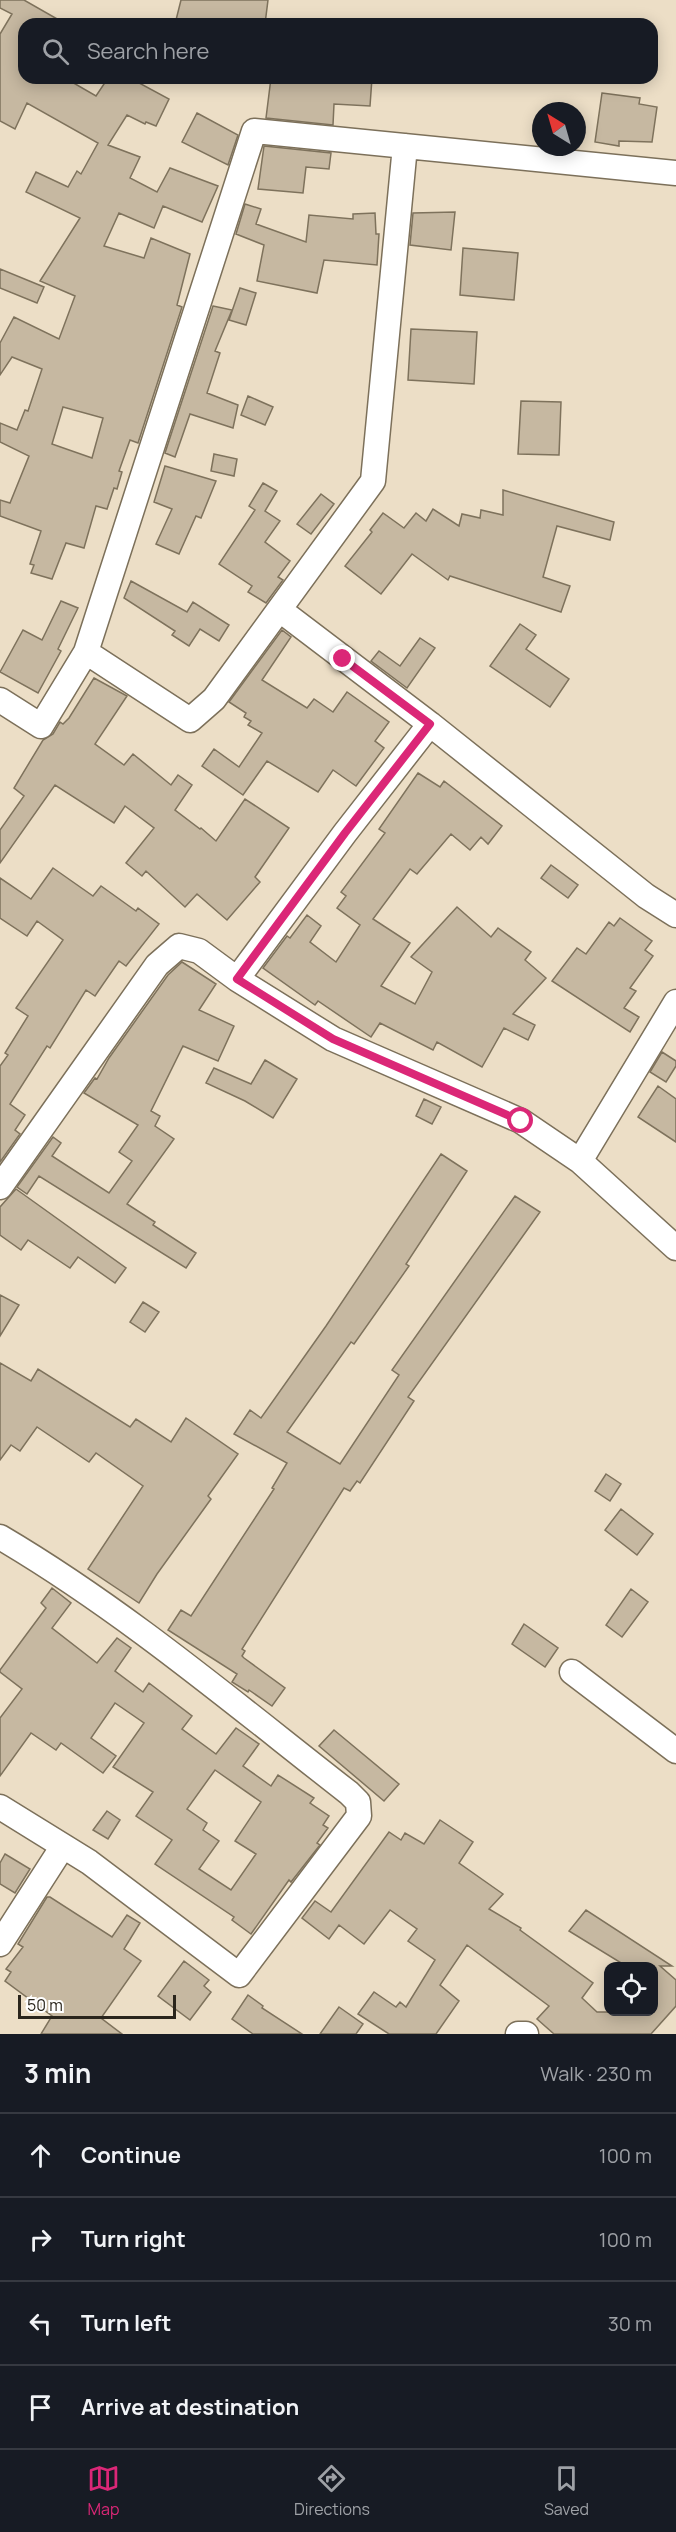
<!DOCTYPE html>
<meta charset="utf-8">
<style>
:root{--surface:#171b24;--page:#20242c;--text:#f1f3f6;--muted:#9ea1a6;--line:#363941;--accent:#db2777}
body{margin:0;font-family:Manrope,sans-serif;background:var(--page);color:var(--text)}
.controls{position:absolute;right:18px;bottom:18px;display:grid;overflow:hidden;border-radius:12px;box-shadow:0 3px 15px #0003}
.controls button{width:54px;height:54px;display:grid;place-items:center;padding:0;border:0;border-bottom:2px solid var(--line);background:var(--surface);color:var(--text);font:30px sans-serif}
.compass{position:absolute;left:532px;top:102px;width:54px;height:54px;border-radius:50%;background:var(--surface);box-shadow:0 3px 15px #0003;rotate:323deg}
.scale{position:absolute;left:18px;bottom:15px;width:158px;box-sizing:border-box;padding-left:6px;border:3px solid #2a251c;border-top:0;font-size:16px;line-height:21px;white-space:nowrap;color:#2a251c;-webkit-text-stroke:4px #fff;paint-order:stroke}
.stop{position:absolute;width:18px;height:18px;margin:-14px;border:4px solid #db2777;border-radius:50%;background:#fff}
.stop.end{background:#db2777;border-color:#fff;box-shadow:0 2px 6px #0008}
.list{margin:0;padding:0;list-style:none}
h2{display:flex;justify-content:space-between;align-items:center;height:78px;margin:0;padding:0 24px;font-size:26px}
h2 small{font-size:20px;font-weight:400;color:var(--muted)}
.list li{display:grid;grid-template-columns:39px 1fr auto;gap:18px;align-items:center;box-sizing:border-box;height:84px;padding:0 24px;border-top:2px solid var(--line)}
.list b{display:block;font-size:22px;white-space:nowrap}
.list em{font-size:20px;font-style:normal;color:var(--muted)}
.icon{flex:none;width:33px;height:33px;fill:none;stroke:currentColor;stroke-width:2;stroke-linecap:round;stroke-linejoin:round}
.map{position:relative;flex:none;width:676px;height:2034px;overflow:hidden}
.search{position:absolute;background:var(--surface);box-shadow:0 3px 15px #0003;left:18px;right:18px;top:18px;height:66px;display:flex;align-items:center;gap:15px;box-sizing:border-box;padding:0 21px;border-radius:18px;color:var(--muted);font-size:22px}
.sheet{height:414px;background:var(--surface)}
nav{display:flex;justify-content:space-around;align-items:center;box-sizing:border-box;height:84px;border-top:2px solid var(--line);background:var(--surface);font-size:16px;color:var(--muted)}
nav a{display:grid;justify-items:center;gap:3px}
nav .on{color:var(--accent)}
.map>svg:first-child{display:block}
.building{fill:#c6b8a1;stroke:#7e725c;stroke-width:1.5;fill-rule:evenodd}
.lines{fill:none;stroke-linecap:round;stroke-linejoin:round}
.minor-casing{stroke:#7c705a;stroke-width:27}
.minor{stroke:#fff;stroke-width:24}
.route{stroke:#db2777;stroke-width:8}
</style>
<div class="map">
<svg width="676" height="2034" viewBox="0 0 676 2034">
<rect width="100%" height="100%" fill="#ecdec6"/>
<path class="building" d="M0,0H24L66,24H24V78H65L96,96L108,78H130L169,99L156,126L146,122L145,124L127,115L108,145L140,157L130,178L157,192L170,168L218,186L202,222L163,206L154,228L119,213L104,246L144,258L151,238L190,254L177,305L182,307L138,443L130,440L119,471L122,472L117,489L114,488L107,509L96,506L84,548L66,543L52,579L31,573L34,565L30,564L41,531L0,516V500L10,503L29,456L0,442V423L17,430L25,410L28,411L42,369L12,357L0,375V343L14,317L59,339L75,296L40,281L80,218L26,192L36,172L68,187L77,171L81,174L98,143L27,103L15,129L0,121V34L12,14L0,8ZM63,407L103,418L92,458L52,444Z
M181,0H268L265,24H175Z
M271,78H372L370,106L334,104L333,125L266,118Z
M602,93L640,98L639,104L657,107L652,142L619,141V146L595,142Z
M197,113L238,135L228,165L182,142Z
M264,146L331,153L329,169L306,167L303,193L258,189Z
M245,204L261,209L256,224L306,242L309,215L353,219V214L375,213L376,234H379L377,265L324,260L317,293L257,281L264,245L236,234Z
M455,212L451,250L410,245L413,213Z
M463,248L518,253L514,300L460,295Z
M0,269L44,287L37,303L0,288Z
M240,288L256,293L246,325L229,320Z
M213,306L232,310L215,351L220,353L207,393L238,405L233,428L190,414L175,457L165,453Z
M411,329L477,332L474,384L408,380Z
M248,396L273,407L265,425L241,415Z
M521,401L561,402L559,455L518,454Z
M214,454L237,459L234,476L211,471Z
M165,466L216,481L201,518L196,516L179,554L156,544L172,509L154,502Z
M263,483L277,491L265,511L280,521L265,542L290,561L278,577L283,580L266,603L248,592L252,586L219,564L255,510L249,506Z
M503,490L614,522L610,540L557,526L543,577L570,586L561,612L450,576L448,580L412,554L381,594L345,566L372,532L370,530L383,513L404,528L416,513L426,521L433,509L459,526L462,514L480,518L481,510L503,515Z
M321,494L334,504L311,534L297,524Z
M131,581L187,612L193,602L229,625L219,641L200,629L189,646L172,635L175,631L124,598Z
M61,601L78,608L58,649L61,651L38,693L0,672L23,630L42,640Z
M520,624L536,635L526,649L569,679L550,707L490,666Z
M282,630L291,637L262,680L307,708L314,699L333,712L347,692L389,722L375,741L384,748L356,786L333,770L318,792L267,761L243,795L202,766L214,749L239,767L262,733L248,725L251,721L244,717L246,713L229,702Z
M420,638L435,648L407,688L371,661L379,651L400,666Z
M94,678L127,696L95,744L124,765L133,754L171,785L178,775L192,785L175,810L200,829L201,828L216,841L245,799L289,828L255,877L260,882L227,920L197,894L185,907L146,871L142,876L126,863L154,828L125,806L114,823L55,785L0,863V830L24,796L14,788L43,740L53,734L60,722L63,724L69,718Z
M418,773L440,787L444,781L502,826L488,844L481,837L470,850L451,834L417,874L410,869L373,919L410,943L381,986L415,1004L432,972L411,957L457,907L491,937L498,928L531,952L525,960L546,978L513,1014L535,1025L528,1040L504,1028L482,1067L437,1042L433,1050L380,1023L371,1037L318,1001L315,1005L263,968L287,936L290,938L307,915L321,926L310,942L336,962L360,925L337,908L346,896L341,892L385,833L379,829Z
M551,865L578,885L568,898L541,878Z
M53,868L93,896L101,886L136,911L138,908L159,924L126,966L119,961L95,996L86,990L50,1048L47,1046L10,1104L25,1115L15,1130L20,1134L0,1162V1066L8,1055L5,1053L28,1016L16,1008L63,940L37,921L27,936L0,918V878L31,899Z
M620,918L652,941L645,950L653,956L630,988L636,991L624,1008L639,1017L630,1032L552,981L577,948L586,954L609,922L614,926Z
M182,962L216,984L199,1010L234,1026L218,1061L183,1046L151,1111L160,1116L155,1126L174,1139L127,1204L155,1222L153,1225L196,1253L186,1268L39,1176L27,1194L17,1187L53,1137L61,1143L52,1156L109,1193L132,1161L119,1152L138,1125L84,1093L95,1078L97,1079L109,1058L168,975Z
M662,1052L676,1061V1066L666,1082L650,1072Z
M265,1060L297,1079L273,1118L245,1101L206,1083L214,1068L251,1084Z
M658,1086L676,1099V1142L638,1117Z
M424,1099L441,1107L432,1124L416,1116Z
M441,1154L467,1171L406,1264L409,1266L354,1344L351,1342L287,1432L340,1464L399,1375L392,1370L515,1196L540,1212L408,1397L414,1401L360,1483L357,1481L350,1491L344,1488L242,1649L245,1651L242,1656L244,1658L285,1688L272,1706L249,1690L248,1692L232,1682L237,1674L168,1630L181,1610L191,1616L274,1489L272,1488L287,1463L234,1434L250,1410L261,1418L326,1326Z
M16,1189L126,1268L115,1283L78,1257L70,1268L28,1240L21,1250L0,1235V1207Z
M0,1295L19,1305L0,1336Z
M143,1302L159,1312L145,1332L130,1322Z
M0,1363L31,1381L38,1369L130,1427L136,1419L171,1442L186,1418L238,1454L208,1496L211,1499L157,1574L139,1603L88,1569L143,1486L96,1453L89,1462L37,1427L20,1451L11,1445L0,1460Z
M606,1474L621,1484L610,1501L595,1491Z
M621,1509L653,1534L637,1555L605,1530Z
M52,1588L71,1603L52,1628L97,1663L117,1638L131,1648L115,1671L143,1692L149,1683L192,1716L182,1729L216,1754L236,1728L259,1744L243,1766L271,1786L278,1775L314,1798L310,1803L329,1816L323,1825L328,1828L317,1843L320,1845L291,1882L289,1880L251,1934L232,1920L234,1917L155,1864L172,1840L136,1816L153,1792L113,1767L144,1723L115,1703L91,1738L116,1756L103,1773L61,1743L56,1750L31,1733L0,1776V1718L22,1689L0,1672V1670L46,1608L41,1603ZM215,1770L261,1802L235,1841L256,1854L231,1890L199,1869L219,1841L203,1830L207,1823L187,1809Z
M631,1589L648,1602L622,1637L606,1625Z
M524,1624L558,1648L545,1667L512,1644Z
M334,1730L399,1784L384,1801L319,1746Z
M107,1811L120,1820L108,1839L93,1830Z
M440,1820L473,1842L459,1863L503,1894L489,1909L521,1928L520,1930L593,1983L582,1998L597,2012H654V1966H626L569,1931L586,1910L672,1966H660L676,1980V2006L651,2034H554L537,2019L549,2006L467,1945L440,1985L459,2001L436,2034H389L358,2014L374,1992L396,2007L400,2002L406,2007L435,1960L408,1941L417,1929L390,1910L364,1944L339,1925L329,1939L302,1918L315,1901L331,1912L389,1832L401,1840L405,1833L424,1844Z
M5,1854L30,1869L15,1893L0,1884V1863Z
M47,1897H50L112,1937L127,1915L140,1923L124,1949L141,1961L101,2018L122,2034H41L52,2016L5,1981L11,1972L6,1969L23,1947L18,1944Z
M184,1961L209,1980L204,1986L211,1992L190,2020L158,1996Z
M248,1995L263,2006L262,2008L302,2034H253L232,2019Z
M339,2007L363,2024L356,2034H320Z"/>
<g class="lines">
<defs>
<path id="minor" d="M280,610L430,724L646,896L676,915
M86,652L254,131L676,173
M0,700L41,726L86,652L190,720L214,699L373,481L405,146
M237,979L345,833L430,724
M580,1161L676,1002
M0,1187L157,965L179,946L199,951L237,979L333,1039L521,1121L580,1161L676,1248
M0,1537C124,1610 236,1705 349,1793L358,1802L359,1816L239,1975L89,1862L0,1807
M572,1672L676,1751
M0,1944L63,1846
M518,2034H526"/>
</defs>
<use href="#minor" class="minor-casing"/>
<use href="#minor" class="minor"/>
</g>
<g class="lines">
<path class="route" d="M343,659L430,724L345,833L237,979L333,1039L521,1121"/>
</g>
</svg>
<div class="controls">
<button><svg class="icon" aria-label="locate" viewBox="0 0 24 24"><circle cx="12" cy="12" r="6"/><path d="M12 2v4M12 18v4M2 12h4M18 12h4"/></svg></button>
</div>
<svg class="compass" viewBox="-18 -18 36 36"><path d="M0-13l5 13h-10z" fill="#e53935"/><path d="M0 13l5-13h-10z" fill="#9ea1a6"/></svg>
<div class="scale">50 m</div>
<div class="stop" style="left:521px;top:1121px"></div>
<div class="stop end" style="left:343px;top:659px"></div>
<div class="search"><svg class="icon" aria-label="search" viewBox="0 0 24 24"><circle cx="10" cy="10" r="6"/><path d="M15 15l6 6"/></svg>Search here</div>
</div>
<section class="sheet">
<h2>3 min<small>Walk · 230 m</small></h2>
<ul class="list">
<li><svg class="icon" aria-label="ahead" viewBox="0 0 24 24"><path d="M12 20V5M6 11l6-6 6 6"/></svg><div><b>Continue</b></div><em>100 m</em></li>
<li><svg class="icon" aria-label="right" viewBox="0 0 24 24"><path d="M7 20v-9h11M14 6l5 5-5 5"/></svg><div><b>Turn right</b></div><em>100 m</em></li>
<li><svg class="icon" aria-label="left" viewBox="0 0 24 24"><path d="M17 20v-9H6M10 6l-5 5 5 5"/></svg><div><b>Turn left</b></div><em>30 m</em></li>
<li><svg class="icon" aria-label="arrive" viewBox="0 0 24 24"><path d="M6 21V4h12l-3 4 3 4H6"/></svg><div><b>Arrive at destination</b></div></li>
</ul>
</section>
<nav>
<a class="on"><svg class="icon" aria-label="map" viewBox="0 0 24 24"><path d="M3 6l6-2 6 2 6-2v14l-6 2-6-2-6 2zM9 4v14M15 6v14"/></svg>Map</a>
<a><svg class="icon" aria-label="directions" viewBox="0 0 24 24"><path d="M12 3l9 9-9 9-9-9zM9 14v-3h6M13 9l2 2-2 2"/></svg>Directions</a>
<a><svg class="icon" aria-label="saved" viewBox="0 0 24 24"><path d="M7 4h10v16l-5-4-5 4z"/></svg>Saved</a>
</nav>
